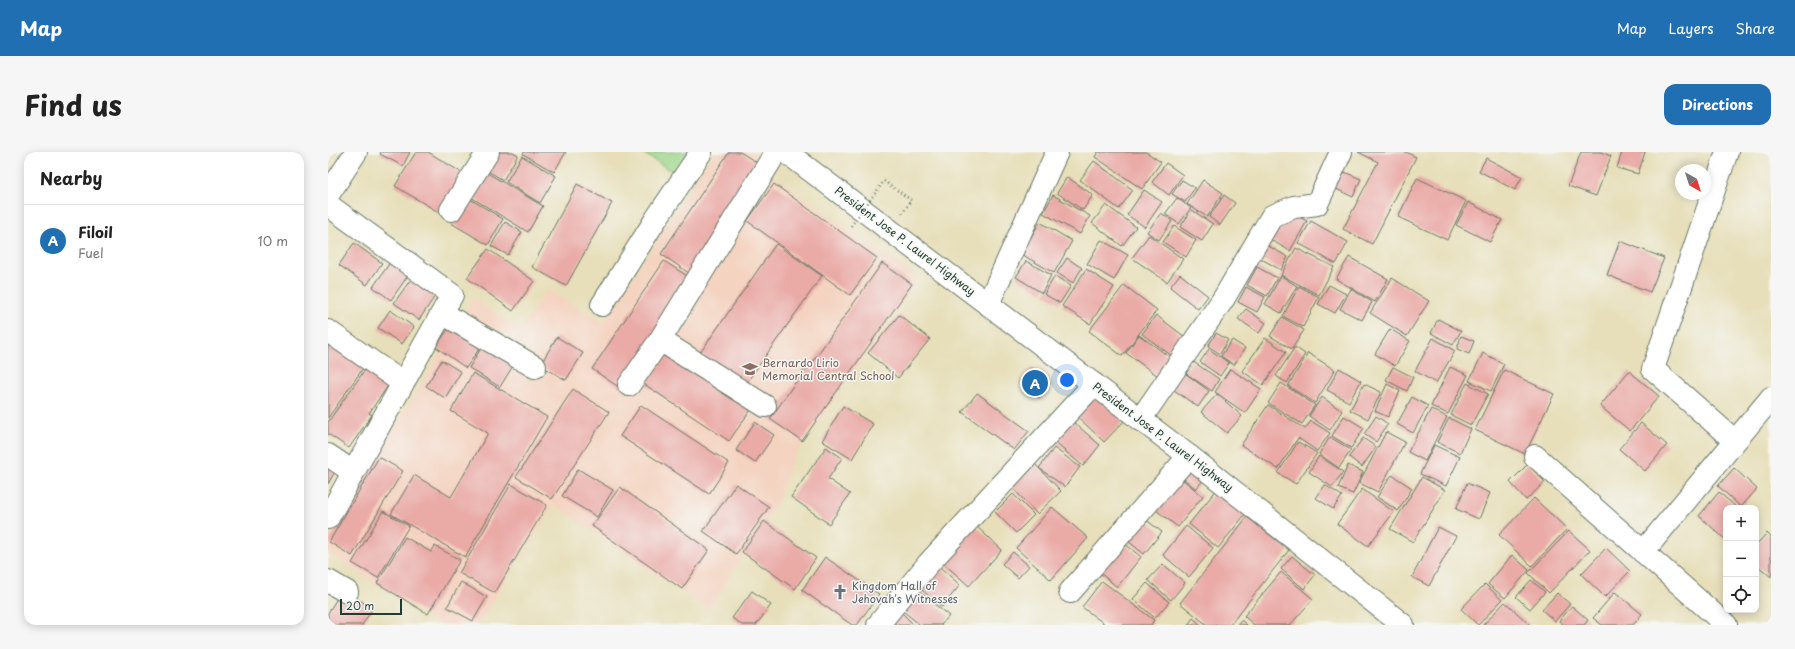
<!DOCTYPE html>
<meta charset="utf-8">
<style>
:root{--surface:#fff;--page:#f6f6f6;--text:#222;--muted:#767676;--line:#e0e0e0;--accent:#1f6fb2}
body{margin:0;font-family:"Playpen Sans",sans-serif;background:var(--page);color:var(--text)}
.controls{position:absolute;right:12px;bottom:12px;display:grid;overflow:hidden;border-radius:8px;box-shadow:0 2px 10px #0003}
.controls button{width:36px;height:36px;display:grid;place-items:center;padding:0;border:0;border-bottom:1px solid var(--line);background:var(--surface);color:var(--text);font:20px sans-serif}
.compass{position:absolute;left:1347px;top:12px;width:36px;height:36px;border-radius:50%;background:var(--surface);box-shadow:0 2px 10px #0003;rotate:141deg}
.scale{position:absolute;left:12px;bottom:10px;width:62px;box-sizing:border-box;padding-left:4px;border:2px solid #1f3d34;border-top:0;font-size:11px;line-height:14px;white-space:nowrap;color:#1f3d34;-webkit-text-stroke:3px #f6f6f2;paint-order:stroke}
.you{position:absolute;left:739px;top:228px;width:14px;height:14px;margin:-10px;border:3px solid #fff;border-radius:50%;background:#1a73e8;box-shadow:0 0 0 6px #1a73e833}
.badge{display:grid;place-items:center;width:26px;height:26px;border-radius:50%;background:var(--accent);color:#fff;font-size:13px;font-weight:700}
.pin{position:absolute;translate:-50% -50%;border:2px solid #fff;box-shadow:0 1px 4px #0006}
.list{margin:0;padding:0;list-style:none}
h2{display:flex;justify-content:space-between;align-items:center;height:52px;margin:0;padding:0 16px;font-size:17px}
h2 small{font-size:13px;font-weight:400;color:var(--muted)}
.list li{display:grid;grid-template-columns:26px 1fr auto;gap:12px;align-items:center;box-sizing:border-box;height:72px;padding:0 16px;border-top:1px solid var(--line)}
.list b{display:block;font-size:15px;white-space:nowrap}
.list p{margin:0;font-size:13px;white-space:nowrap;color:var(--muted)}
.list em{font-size:13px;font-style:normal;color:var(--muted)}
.icon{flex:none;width:22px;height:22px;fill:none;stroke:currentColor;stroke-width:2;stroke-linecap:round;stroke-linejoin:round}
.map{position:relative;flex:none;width:1443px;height:473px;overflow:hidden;border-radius:12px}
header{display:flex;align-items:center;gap:24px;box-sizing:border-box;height:56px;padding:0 20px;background:var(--accent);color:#fff}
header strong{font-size:19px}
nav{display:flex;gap:22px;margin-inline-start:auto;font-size:14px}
.intro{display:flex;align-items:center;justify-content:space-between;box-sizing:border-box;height:96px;padding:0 24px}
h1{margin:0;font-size:28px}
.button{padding:10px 18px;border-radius:12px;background:var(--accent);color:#fff;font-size:14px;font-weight:700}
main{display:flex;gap:24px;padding:0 24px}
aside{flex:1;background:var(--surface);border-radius:12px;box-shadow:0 2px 10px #0003}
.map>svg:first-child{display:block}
.built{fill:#f4d3c0}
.green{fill:#9dd689;stroke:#5e8a5e}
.building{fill:#eaaba7}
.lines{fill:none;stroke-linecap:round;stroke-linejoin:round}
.minor-casing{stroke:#657663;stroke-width:24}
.highway-casing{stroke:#657663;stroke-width:24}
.path{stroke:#657663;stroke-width:2.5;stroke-dasharray:1 3;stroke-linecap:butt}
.minor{stroke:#fff;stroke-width:22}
.highway{stroke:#fff;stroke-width:22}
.path-bridge{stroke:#657663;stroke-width:2.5;stroke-dasharray:1 3;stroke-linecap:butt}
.labels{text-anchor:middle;stroke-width:3;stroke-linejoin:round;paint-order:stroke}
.street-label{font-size:11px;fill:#1f3d34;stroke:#f6f6f2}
.education-label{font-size:11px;fill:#785e54;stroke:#f6f6f2;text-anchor:start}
.worship-label{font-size:11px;fill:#5b616d;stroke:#f6f6f2;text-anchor:start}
</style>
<header>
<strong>Map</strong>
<nav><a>Map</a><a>Layers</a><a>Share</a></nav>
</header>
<div class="intro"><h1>Find us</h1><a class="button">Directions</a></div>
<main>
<aside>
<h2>Nearby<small></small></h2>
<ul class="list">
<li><span class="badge">A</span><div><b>Filoil</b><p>Fuel</p></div><em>10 m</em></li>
</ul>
</aside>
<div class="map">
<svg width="1443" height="473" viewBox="0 0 1443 473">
<rect width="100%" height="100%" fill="#f6f6f2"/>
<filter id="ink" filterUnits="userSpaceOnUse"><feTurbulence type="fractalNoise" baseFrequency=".025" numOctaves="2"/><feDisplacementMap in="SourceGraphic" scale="8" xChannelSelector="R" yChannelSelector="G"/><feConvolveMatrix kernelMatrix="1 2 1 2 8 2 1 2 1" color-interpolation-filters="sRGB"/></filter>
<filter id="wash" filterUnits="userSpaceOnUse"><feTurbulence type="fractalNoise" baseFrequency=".012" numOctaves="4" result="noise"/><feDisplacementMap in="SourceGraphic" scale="16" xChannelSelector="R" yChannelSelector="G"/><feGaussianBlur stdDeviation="0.9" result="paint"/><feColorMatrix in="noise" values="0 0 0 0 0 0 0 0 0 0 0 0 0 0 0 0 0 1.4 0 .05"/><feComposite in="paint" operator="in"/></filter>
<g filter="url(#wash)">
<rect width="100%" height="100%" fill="#e7dfba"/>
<path class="built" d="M386,0H426L445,12L244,326L444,23L591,127L465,306L450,349L381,458L226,353L149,473H112L0,401V387L145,146L192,178L219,137L275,171Z"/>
<path class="green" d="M313,0H363L349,22Z"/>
<g id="blocks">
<path class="building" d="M53,0H82L75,14L52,2Z
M88,0H100L141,25L117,64L67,34Z
M169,0H185L190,3L175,28L158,18Z
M196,0H238L226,20L195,2Z
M401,0H412L436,15L364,123L333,102Z
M770,0H818L833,10L814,37L767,5Z
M1030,0H1078L1088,5L1044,92L1015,77L1050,10Z
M1253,0H1273L1283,4L1268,44L1240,34Z
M1294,0H1317L1310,22L1289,16Z
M194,4L228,24L212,51L178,30Z
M1158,6L1194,25L1187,38L1151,19Z
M766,9L805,38L791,57L752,28Z
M838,11L855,23L841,43L824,30Z
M156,19L215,54L200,80L141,44Z
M1014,19L1033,27L1025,45L1006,36Z
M739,25L765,43L755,58L729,41Z
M1089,26L1138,49L1119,88L1070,65Z
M854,28L867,36L857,50L844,42Z
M875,28L895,41L879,65L859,52Z
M249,32L284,51L238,134L204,115Z
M446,32L549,106L522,143L419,69Z
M816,38L834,50L817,75L799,63Z
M725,43L762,64L752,82L715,61Z
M896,43L907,51L892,73L881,65Z
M139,45L175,67L160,93L123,71Z
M849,46L863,56L851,72L837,62Z
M1140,50L1174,68L1162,90L1128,73Z
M778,53L808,75L794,94L764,71Z
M864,58L885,72L874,89L852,75Z
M960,59L979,69L962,99L943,88Z
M833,61L844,69L831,88L819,80Z
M983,69L1020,90L1008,112L970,91Z
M177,70L194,80L180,103L163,94Z
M712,70L744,89L726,121L693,102Z
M846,74L868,88L858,105L835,90Z
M821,83L855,107L839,130L804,106Z
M773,88L800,103L786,128L759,112Z
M1292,89L1336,106L1322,140L1279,123Z
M26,91L54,111L39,133L11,113Z
M448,92L494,124L417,233L372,201Z
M937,92L960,105L953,118L930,105Z
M968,96L1006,115L991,143L953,123Z
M160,97L206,129L185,159L139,126Z
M1021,105L1060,127L1047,150L1008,127Z
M739,106L754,116L745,131L729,121Z
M63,109L81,122L63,148L45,135Z
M336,109L364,127L292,236L264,217Z
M698,109L723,123L714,141L688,125Z
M554,111L584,132L474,289L442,267L476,218L478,219Z
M929,115L949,126L939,144L919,133Z
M758,117L786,135L762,172L734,154Z
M852,122L880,144L870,157L842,135Z
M727,124L743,134L732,151L716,142Z
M953,124L969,134L953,161L937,152Z
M1064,126L1101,149L1079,184L1042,161Z
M83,127L107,144L91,168L66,151Z
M796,133L829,158L794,204L761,179Z
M1001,133L1018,142L1007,161L990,152Z
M971,134L991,145L975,175L955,164Z
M918,135L937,145L929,160L910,150Z
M1023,137L1044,150L1034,168L1012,157Z
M918,157L938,171L931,181L910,167Z
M62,158L86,175L74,192L50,176Z
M571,163L602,187L570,226L540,201Z
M828,163L857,185L844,204L814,182Z
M954,165L976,178L964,197L942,184Z
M1110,167L1133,179L1125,193L1103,181Z
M123,173L153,194L138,216L108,195Z
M1062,177L1082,189L1067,214L1047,202Z
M888,181L900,188L892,202L880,194Z
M811,183L843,206L830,224L798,201Z
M1133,184L1146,189L1141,202L1129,197Z
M229,185L255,201L238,228L212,213Z
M0,186L38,212L0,266Z
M937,186L958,200L935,233L914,219Z
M1105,186L1127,199L1108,231L1087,219Z
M158,188L189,207L172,235L141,216Z
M904,188L917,196L906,213L893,204Z
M967,195L977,202L959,231L948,224Z
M335,197L424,256L401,289L313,230Z
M881,197L901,211L892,224L872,210Z
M980,201L1007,218L987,251L960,234Z
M1155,201L1176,212L1163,239L1141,229Z
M114,208L133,220L117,246L98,234Z
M864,209L891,227L884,239L857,221L881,239L870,255L843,236Z
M41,212L64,228L41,261L44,263L21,296L0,282V270Z
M1065,215L1085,225L1079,239L1058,228Z
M1122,215L1140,223L1120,262L1103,254Z
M703,216L722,231L711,246L692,231Z
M1011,216L1033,229L1021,250L999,238Z
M902,217L933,237L917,261L887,240Z
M1176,218L1226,242L1197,302L1147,278Z
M1301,219L1331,244L1302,279L1272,254Z
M145,221L219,265L137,405L63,362L86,323L123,345L160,281L123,259Z
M953,231L987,253L974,272L940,251Z
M1139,231L1160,242L1143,273L1123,263Z
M1036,232L1053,240L1040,267L1022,258Z
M1059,232L1072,239L1060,265L1047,259Z
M245,237L281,260L224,347L188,325Z
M771,238L799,266L776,290L747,262Z
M649,241L701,279L686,298L634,260Z
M889,242L914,264L899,281L873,260Z
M994,245L1014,259L1002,278L981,264Z
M1084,245L1100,254L1085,281L1069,272Z
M313,253L401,311L381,342L292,284Z
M940,253L977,277L983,269L1002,281L989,299L970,286L950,317L913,293Z
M515,254L545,272L524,307L494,289Z
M1103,257L1119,265L1097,309L1080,300Z
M1016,264L1036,276L1023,296L1004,284Z
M1048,264L1060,272L1048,290L1036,282Z
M1121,266L1143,277L1132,301L1109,290Z
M743,268L772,293L755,314L725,289Z
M427,270L446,283L427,311L408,298Z
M1313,271L1339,293L1317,319L1291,297Z
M1058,280L1077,290L1050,340L1031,331Z
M1002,285L1023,298L1011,316L991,302Z
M1035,286L1048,295L1034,315L1021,305Z
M970,290L989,301L968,332L950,321Z
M1106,293L1132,305L1118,334L1092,322Z
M498,295L514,306L500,327L522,342L501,372L463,345Z
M726,296L752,315L737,335L711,316Z
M991,304L1015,320L1004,335L981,320Z
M51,305L75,319L24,404L1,390Z
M0,310L9,316L0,332Z
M705,310L733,339L709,362L681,332Z
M1200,312L1217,330L1198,348L1182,330Z
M858,313L876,327L868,337L850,322Z
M1020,313L1035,320L1025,342L1010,336Z
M1406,316L1429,337L1413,355L1390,334Z
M250,317L285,338L269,365L234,344Z
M1064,323L1084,336L1070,359L1049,345Z
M850,324L875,344L850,375L824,355Z
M1094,325L1117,338L1085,390L1062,377Z
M1139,331L1162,341L1151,367L1128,357Z
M183,332L219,353L167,441L131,421Z
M408,332L441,355L408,402L375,379Z
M997,333L1014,344L1005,357L988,346Z
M292,335L381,398L354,437L264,374Z
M890,336L919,360L890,396L861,372Z
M1034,337L1066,360L1040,394L1009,372Z
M1391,340L1409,356H1398V388L1371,364Z
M685,342L706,363L688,381L667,360Z
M1206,346L1239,377L1204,414L1171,383Z
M724,355L760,386L723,428L688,396Z
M55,359L81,374L50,426L24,411Z
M919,365L961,398L902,473H879L852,451Z
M817,367L834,380L816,402L800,389Z
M436,369L488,406L467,437L414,400Z
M647,373L674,398L641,434L614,410Z
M858,374L885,396L861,425L835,403Z
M1110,375L1128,384L1101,434L1084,425Z
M1241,379L1262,398L1221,441L1200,421Z
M1439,381L1443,385V425L1428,412V393Z
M77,385L103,400L107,394L132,408L100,462L49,431Z
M796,391L813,405L789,435L772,421Z
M1278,396L1302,419L1277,445L1253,422Z
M685,400L701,414L690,426L674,412Z
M1184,403L1201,418L1177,446L1160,432Z
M964,404L987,423L976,437L953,417Z
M497,405L551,442L529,473H524L474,438Z
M606,410L632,433L614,455L587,432Z
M835,412L857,431L843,448L820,428Z
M953,420L985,447L962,473H926L916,464Z
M1203,428L1217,440L1202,457L1188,445Z
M774,429L826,468L823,473H778L754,455Z
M133,430L159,445L145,469L119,455Z
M819,431L841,450L827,466L805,447Z
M1157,432L1174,448L1150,473L1133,457Z
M585,434L621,464L613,473H592L569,454Z
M14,438L45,456L34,473H0V461Z
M424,439L443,453L428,473H414L404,466Z
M1287,440L1314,462L1305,473H1274L1265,466Z
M1229,441L1242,452L1227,469L1214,458Z
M1177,450L1202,473H1155Z
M1244,454L1260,468L1256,473H1236L1231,469Z
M569,456L586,473H569L561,465Z
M865,466L873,473H860Z
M913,468L919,473H909Z"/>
</g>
</g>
<g filter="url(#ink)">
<use href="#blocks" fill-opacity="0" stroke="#657663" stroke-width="1"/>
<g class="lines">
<defs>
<path id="minor" d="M1399,0L1325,217L1407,289
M0,43L28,0
M0,53L124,143L0,366
M123,58L160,0
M660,152L729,0
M274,153L328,67L373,0
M114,161L207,215
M0,179L75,231
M332,188L437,254
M301,233L332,188L448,0
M812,268L896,146L944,64L966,55L989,52L1013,0
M0,303L25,320
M1207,304L1398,473
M1315,400L1443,246
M0,429L19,440
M742,440L861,304
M550,473L600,412L766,232"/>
<path id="highway" d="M458,0L861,304L1075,473"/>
</defs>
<use href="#minor" class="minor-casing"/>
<use href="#highway" class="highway-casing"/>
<path class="path" d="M556,29L583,48L574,62"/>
<use href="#minor" class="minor"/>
<use href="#highway" class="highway"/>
<path class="path-bridge" d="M523,74L556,29"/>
</g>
</g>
<defs>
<symbol id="school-bare" viewBox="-9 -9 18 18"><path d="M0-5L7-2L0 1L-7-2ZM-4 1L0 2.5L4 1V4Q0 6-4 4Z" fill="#8d6e63" stroke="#f6f6f2" stroke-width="2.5" paint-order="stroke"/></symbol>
<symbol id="church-bare" viewBox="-9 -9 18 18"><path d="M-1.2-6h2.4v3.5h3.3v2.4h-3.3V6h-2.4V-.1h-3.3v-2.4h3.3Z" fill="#6b7280" stroke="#f6f6f2" stroke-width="2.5" paint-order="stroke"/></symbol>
</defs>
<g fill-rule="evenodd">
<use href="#school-bare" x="411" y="206" width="22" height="22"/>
<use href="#church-bare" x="501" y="429" width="22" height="22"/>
</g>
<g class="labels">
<g class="street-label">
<text transform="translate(577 89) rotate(37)" y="4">President Jose P. Laurel Highway</text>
<text transform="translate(835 285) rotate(37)" y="4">President Jose P. Laurel Highway</text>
</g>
<g class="education-label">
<text x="434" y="215">Bernardo Lirio<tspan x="434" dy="13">Memorial Central School</tspan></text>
</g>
<g class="worship-label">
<text x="524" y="438">Kingdom Hall of<tspan x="524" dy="13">Jehovah's Witnesses</tspan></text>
</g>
</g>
</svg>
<div class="controls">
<button>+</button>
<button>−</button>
<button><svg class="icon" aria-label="locate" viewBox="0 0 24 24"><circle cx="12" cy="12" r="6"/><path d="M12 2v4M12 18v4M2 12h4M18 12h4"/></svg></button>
</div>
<svg class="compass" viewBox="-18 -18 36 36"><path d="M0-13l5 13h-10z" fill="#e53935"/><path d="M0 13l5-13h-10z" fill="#767676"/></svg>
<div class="scale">20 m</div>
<div class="you"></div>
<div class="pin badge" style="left:707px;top:231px">A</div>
</div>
</main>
